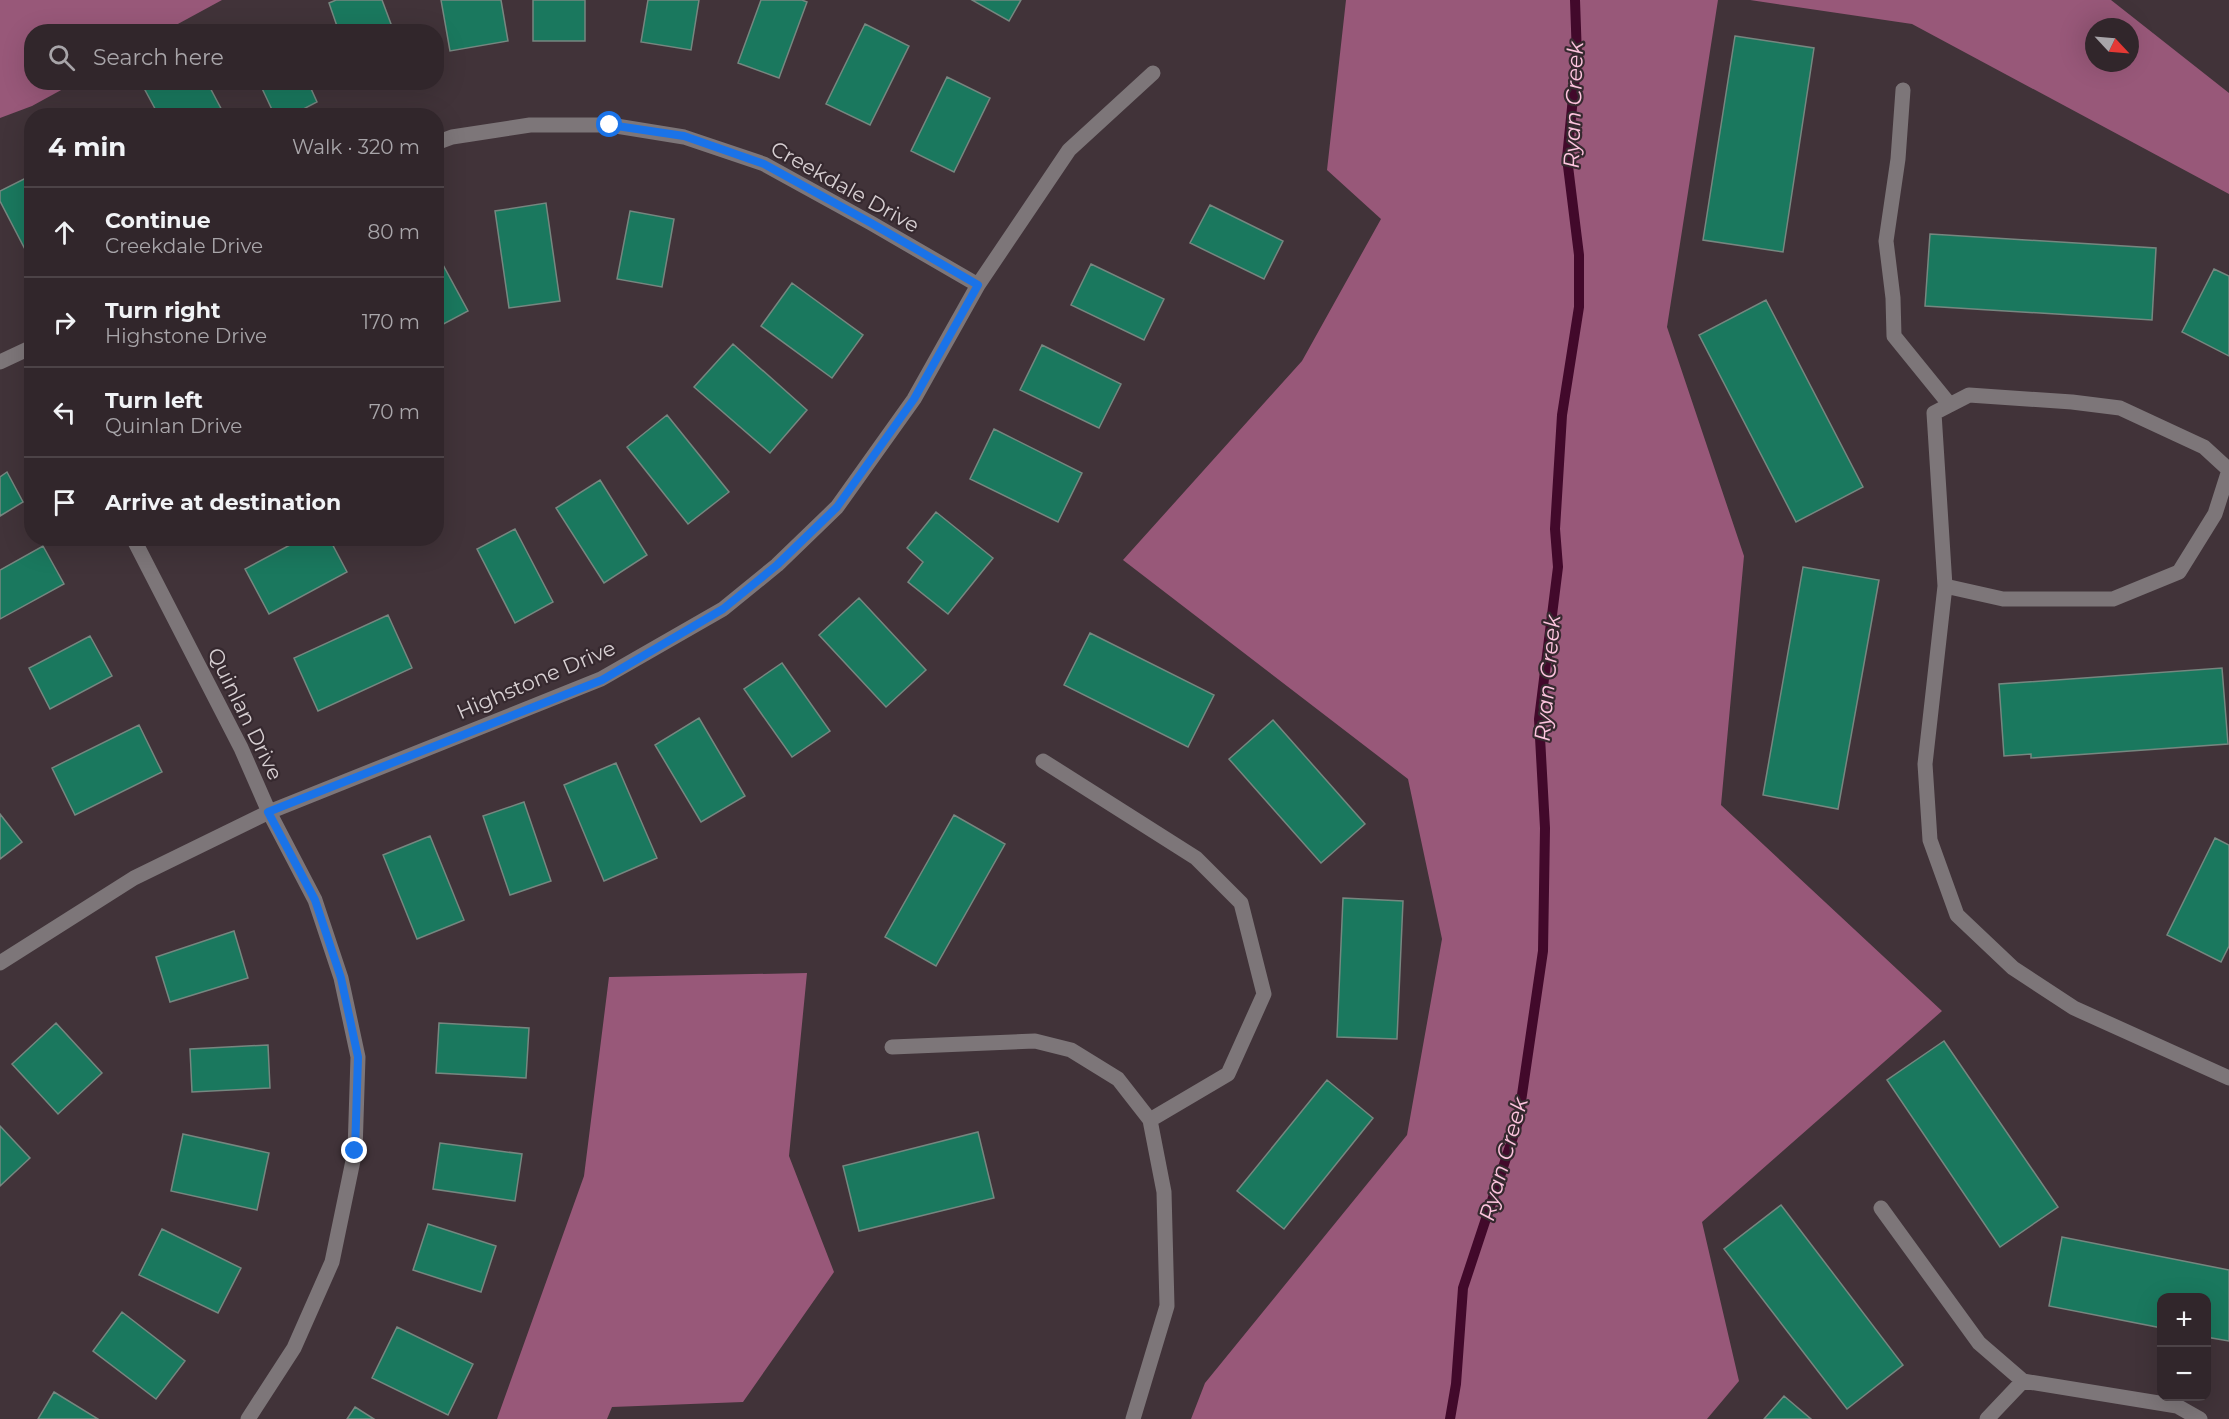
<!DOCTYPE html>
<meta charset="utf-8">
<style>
:root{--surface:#31262b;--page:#392e33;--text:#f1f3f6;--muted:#a8a5a9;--line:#4c4347}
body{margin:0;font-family:Montserrat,sans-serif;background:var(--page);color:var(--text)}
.controls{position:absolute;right:18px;bottom:18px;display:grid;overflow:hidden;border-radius:12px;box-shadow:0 6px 24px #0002}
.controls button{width:54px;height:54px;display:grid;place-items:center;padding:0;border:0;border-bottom:2px solid var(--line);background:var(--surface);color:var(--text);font:30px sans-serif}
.compass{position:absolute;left:2085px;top:18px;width:54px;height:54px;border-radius:50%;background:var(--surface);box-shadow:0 6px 24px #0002;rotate:116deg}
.stop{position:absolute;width:18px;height:18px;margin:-14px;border:4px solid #1a73e8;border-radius:50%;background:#fff}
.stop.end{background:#1a73e8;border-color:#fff;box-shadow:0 2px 6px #0008}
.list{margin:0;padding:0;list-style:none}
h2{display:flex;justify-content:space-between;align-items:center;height:78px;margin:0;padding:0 24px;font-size:26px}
h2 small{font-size:20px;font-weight:400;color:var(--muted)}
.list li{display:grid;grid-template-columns:39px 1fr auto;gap:18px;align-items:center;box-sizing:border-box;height:90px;padding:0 24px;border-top:2px solid var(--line)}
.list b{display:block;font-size:22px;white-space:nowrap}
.list p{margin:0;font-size:20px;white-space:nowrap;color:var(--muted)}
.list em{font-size:20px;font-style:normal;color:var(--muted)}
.icon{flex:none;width:33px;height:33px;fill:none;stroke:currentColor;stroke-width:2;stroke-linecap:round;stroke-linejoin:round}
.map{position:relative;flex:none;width:2229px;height:1419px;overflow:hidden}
.search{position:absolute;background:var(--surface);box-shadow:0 6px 24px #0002;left:24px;top:24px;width:420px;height:66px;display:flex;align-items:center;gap:15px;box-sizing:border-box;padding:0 21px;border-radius:24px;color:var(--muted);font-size:22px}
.panel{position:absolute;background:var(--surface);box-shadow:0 6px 24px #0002;left:24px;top:108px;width:420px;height:438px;border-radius:24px}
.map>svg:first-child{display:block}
.forest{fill:#985879;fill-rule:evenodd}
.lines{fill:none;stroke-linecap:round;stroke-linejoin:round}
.stream{stroke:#42092b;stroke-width:10}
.building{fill:#1a785e;stroke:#768780;stroke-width:1.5}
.minor{stroke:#7d7679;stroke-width:15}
.route{stroke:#1a73e8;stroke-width:8}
.labels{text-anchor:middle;stroke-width:4.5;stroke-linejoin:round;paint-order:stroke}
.street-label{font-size:21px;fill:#d7cfd2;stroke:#36292f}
.water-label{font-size:22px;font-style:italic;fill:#fec5df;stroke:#36292f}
</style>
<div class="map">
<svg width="2229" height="1419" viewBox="0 0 2229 1419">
<rect width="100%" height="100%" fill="#413339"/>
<path class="forest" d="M0,0H222L165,31L32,32V82L74,83L32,106L0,118Z
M1346,0H1718L1667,327L1744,556L1721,805L1942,1011L1702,1222L1739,1381L1707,1419H1191L1205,1383L1407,1135L1442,939L1408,779L1123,560L1302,361L1381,219L1327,170Z
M1750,0H2111L2229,93V194L1912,24ZM2094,27H2130V63H2094Z
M807,973L789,1156L834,1272L743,1402L612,1407L607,1419H497L584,1176L609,977Z"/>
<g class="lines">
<path class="stream" d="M1450,1419L1456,1384L1463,1288L1518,1122L1543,951L1545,828L1539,719L1558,567L1555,529L1562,415L1579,307V255L1567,158L1577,57L1575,0"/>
</g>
<path class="building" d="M336,0H382L394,32H339L329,3Z
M441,0H501L508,41L450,51Z
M533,0H585V41H533Z
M648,0H699L691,50L641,42Z
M761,0H802L807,2L779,78L738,63Z
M972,0H1021L1009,21Z
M865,24L909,46L870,125L826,104Z
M1735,36L1814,48L1783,252L1703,240Z
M947,77L990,98L954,172L911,151Z
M158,82H207L225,116H159L145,90Z
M259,82H308L317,102L290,116H275Z
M32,175V253L28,255L0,201V191Z
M546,203L560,301L509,308L495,211Z
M1210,205L1283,241L1264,279L1190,243Z
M630,211L674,219L662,287L617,279Z
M1930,234L2156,248L2152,320L1925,306Z
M436,252L468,311L436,328Z
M1091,264L1164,299L1144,340L1071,305Z
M2214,269L2229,276V356L2182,332Z
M792,283L863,335L832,378L761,326Z
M1766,300L1863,487L1796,522L1699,335Z
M733,344L807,410L770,453L694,387Z
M1042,345L1121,384L1099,428L1020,390Z
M667,415L729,492L688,524L627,447Z
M994,429L1082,473L1058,522L970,479Z
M7,472L23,502L0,516V477Z
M600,480L647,555L604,583L556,508Z
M936,512L993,558L948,614L908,582L923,562L907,548Z
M515,529L553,602L515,623L477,549Z
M303,538H329L347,572L269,614L245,569Z
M43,546L64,584L0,619V570Z
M1803,567L1879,580L1838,809L1763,795Z
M859,598L926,670L886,707L819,635Z
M388,615L412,668L318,711L294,658Z
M1090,633L1214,695L1188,747L1064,685Z
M90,636L112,676L50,709L29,668Z
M782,663L830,731L792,757L744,689Z
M2222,668L2228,744L2031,758V754L2004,756L1999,684Z
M699,718L745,796L701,822L655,745Z
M1273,720L1365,824L1321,863L1229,759Z
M139,725L162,772L75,815L52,768Z
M616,763L657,858L604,881L564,785Z
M524,802L551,881L510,895L483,816Z
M0,814L22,842L0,859Z
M954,815L1005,844L936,966L885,937Z
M430,836L464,920L417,939L383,855Z
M2215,838L2229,845V946L2221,962L2167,935Z
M1343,898L1403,901L1397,1039L1337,1037Z
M234,931L248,978L170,1002L156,957Z
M56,1023L102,1073L58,1114L12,1064Z
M439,1023L529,1028L526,1078L436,1073Z
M1944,1041L2058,1207L2000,1247L1887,1080Z
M268,1045L270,1088L192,1092L190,1049Z
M1327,1080L1373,1118L1284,1229L1237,1191Z
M0,1126L30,1158L0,1186Z
M978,1132L994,1198L859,1231L843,1166Z
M183,1134L269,1153L257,1210L171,1191Z
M440,1143L522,1154L515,1201L433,1189Z
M1781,1205L1903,1365L1847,1409L1724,1249Z
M428,1224L496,1246L481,1292L413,1270Z
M162,1229L241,1268L218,1313L139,1275Z
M2062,1237L2229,1270V1341L2206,1337V1298H2162V1328L2049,1306Z
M122,1312L185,1361L156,1399L93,1351Z
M397,1327L473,1364L448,1415L372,1378Z
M54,1392L98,1419H38Z
M1784,1396L1811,1419H1764Z
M355,1407L374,1419H347Z"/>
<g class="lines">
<path class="minor" d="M1903,90L1898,159L1886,241L1893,298L1894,336L1950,405
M436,143L452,137L530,125H610L684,137L764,164L871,223L978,285
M0,362L32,347
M133,538L241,748L269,812L315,900L341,978L358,1057L355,1151L332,1262L294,1348L248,1419
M1945,586L2003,599H2113L2179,572L2215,514L2229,470L2204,447L2120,408L2072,402L1969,395L1934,413L1945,586L1925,764L1930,840L1957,915L2013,968L2074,1008L2229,1078
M1043,761L1196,858L1241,903L1264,994L1228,1074L1150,1120
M0,963L134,878L269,812L601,679L723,609L777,565L837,507L914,399L978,285L1069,150L1153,73
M892,1047L1035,1041L1071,1050L1118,1079L1150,1120L1164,1192L1167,1306L1133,1419
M1881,1208L1979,1343L2023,1381
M1987,1419L2023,1381L2177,1406L2200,1419"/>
</g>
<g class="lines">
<path class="route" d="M355,1151L358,1057L341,978L315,900L268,812L602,680L723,609L777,565L837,507L914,399L978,285L871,223L764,164L684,136L610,125"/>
</g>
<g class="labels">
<g class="street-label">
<text transform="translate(845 187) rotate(29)" y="7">Creekdale Drive</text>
<text transform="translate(536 680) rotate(-23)" y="7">Highstone Drive</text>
<text transform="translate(245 714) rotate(64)" y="7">Quinlan Drive</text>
</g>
<g class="water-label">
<text transform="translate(1573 105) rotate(-88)" y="8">Ryan Creek</text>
<text transform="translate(1547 678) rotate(-85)" y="8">Ryan Creek</text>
<text transform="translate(1503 1159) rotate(-74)" y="8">Ryan Creek</text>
</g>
</g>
</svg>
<div class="controls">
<button>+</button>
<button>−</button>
</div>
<svg class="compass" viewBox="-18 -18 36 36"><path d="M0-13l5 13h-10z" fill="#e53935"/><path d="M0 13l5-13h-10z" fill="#a8a5a9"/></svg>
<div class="stop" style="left:610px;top:125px"></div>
<div class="stop end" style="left:355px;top:1151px"></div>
<div class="search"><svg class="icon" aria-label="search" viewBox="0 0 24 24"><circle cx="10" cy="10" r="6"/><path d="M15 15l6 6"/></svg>Search here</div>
<section class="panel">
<h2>4 min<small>Walk · 320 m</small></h2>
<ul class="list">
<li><svg class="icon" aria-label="ahead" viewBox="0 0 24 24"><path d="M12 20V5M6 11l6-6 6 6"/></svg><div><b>Continue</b><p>Creekdale Drive</p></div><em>80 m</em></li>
<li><svg class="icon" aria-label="right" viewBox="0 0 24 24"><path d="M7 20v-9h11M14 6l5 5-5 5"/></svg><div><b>Turn right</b><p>Highstone Drive</p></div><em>170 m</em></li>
<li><svg class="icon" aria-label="left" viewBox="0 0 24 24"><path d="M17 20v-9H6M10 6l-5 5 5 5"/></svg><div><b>Turn left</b><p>Quinlan Drive</p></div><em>70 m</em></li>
<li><svg class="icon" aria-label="arrive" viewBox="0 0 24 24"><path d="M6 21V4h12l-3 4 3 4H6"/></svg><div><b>Arrive at destination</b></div></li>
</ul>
</section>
</div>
